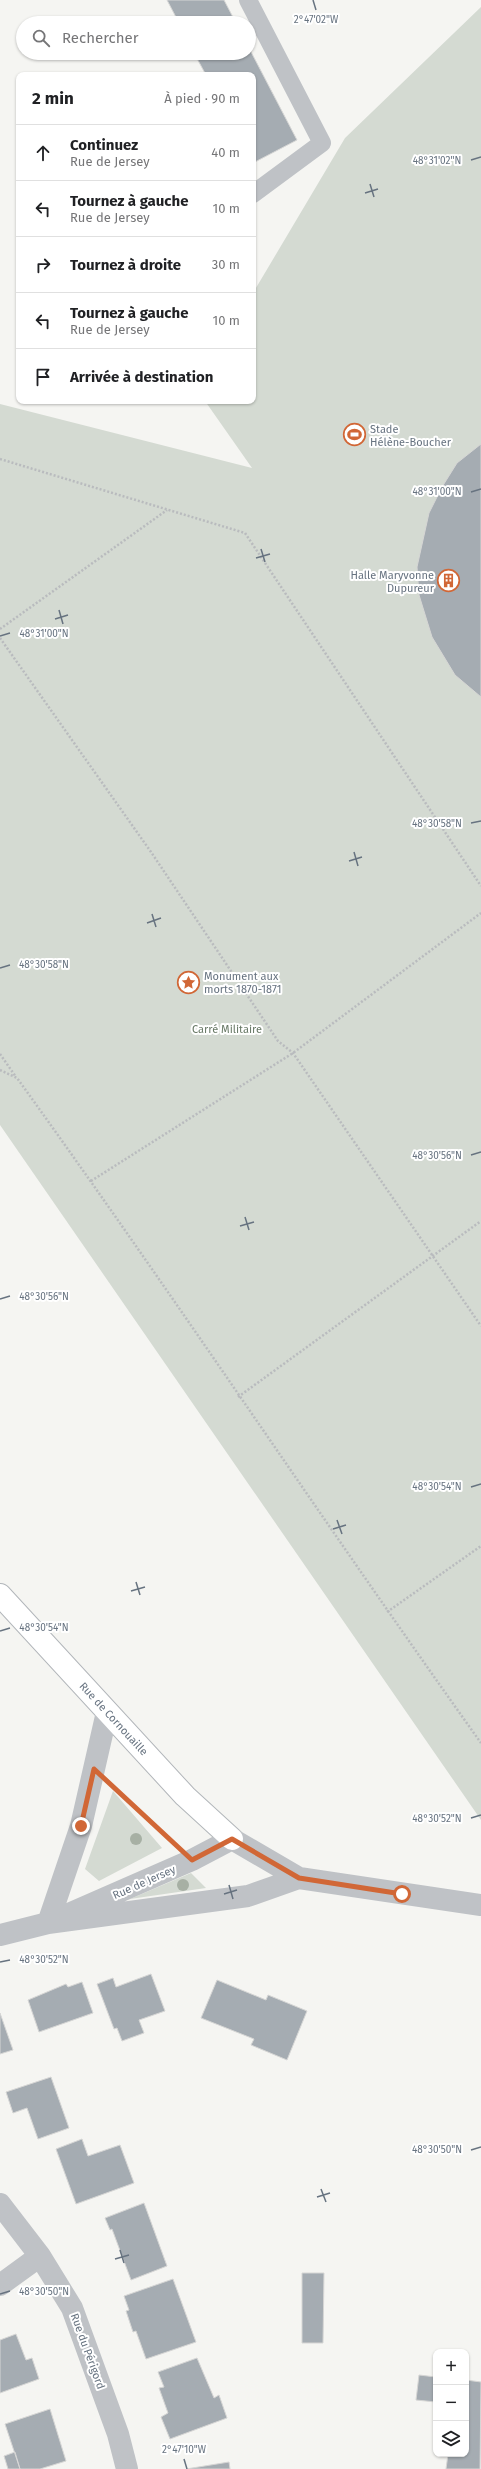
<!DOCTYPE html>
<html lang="fr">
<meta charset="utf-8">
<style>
:root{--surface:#fff;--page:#f2f2f2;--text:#202124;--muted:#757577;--line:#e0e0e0}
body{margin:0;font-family:"Fira Sans",sans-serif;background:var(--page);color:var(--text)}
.controls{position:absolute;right:12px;bottom:12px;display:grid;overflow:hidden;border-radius:8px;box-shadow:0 1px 3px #0004}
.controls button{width:36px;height:36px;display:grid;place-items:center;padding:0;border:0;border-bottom:1px solid var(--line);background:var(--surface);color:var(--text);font:20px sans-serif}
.stop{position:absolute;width:12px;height:12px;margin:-9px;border:3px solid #d16736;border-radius:50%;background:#fff}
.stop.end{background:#d16736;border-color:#fff;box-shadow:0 1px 4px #0008}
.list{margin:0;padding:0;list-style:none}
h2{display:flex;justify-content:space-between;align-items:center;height:52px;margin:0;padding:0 16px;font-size:17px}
h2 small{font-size:13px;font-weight:400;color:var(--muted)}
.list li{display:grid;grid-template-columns:26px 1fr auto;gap:12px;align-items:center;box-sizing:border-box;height:56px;padding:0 16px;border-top:1px solid var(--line)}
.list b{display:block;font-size:15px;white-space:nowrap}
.list p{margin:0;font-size:13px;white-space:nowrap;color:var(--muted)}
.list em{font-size:13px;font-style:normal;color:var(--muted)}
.icon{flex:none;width:22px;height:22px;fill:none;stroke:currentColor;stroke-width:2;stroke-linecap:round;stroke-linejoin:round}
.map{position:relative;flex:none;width:481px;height:2469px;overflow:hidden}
.search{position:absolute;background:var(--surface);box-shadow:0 1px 3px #0004;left:16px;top:16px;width:240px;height:44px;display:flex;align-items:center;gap:10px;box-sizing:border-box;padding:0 14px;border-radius:22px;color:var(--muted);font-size:15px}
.panel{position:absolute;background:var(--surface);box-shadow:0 1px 3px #0004;left:16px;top:72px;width:240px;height:332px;border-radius:8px}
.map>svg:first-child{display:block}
.green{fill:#d4dad2}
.building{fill:#a5acb2;stroke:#d6d6d5}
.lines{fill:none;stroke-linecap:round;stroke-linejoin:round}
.secondary-casing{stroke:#b2b6ba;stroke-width:24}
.path{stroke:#b9bbbe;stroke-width:2.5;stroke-dasharray:2 2;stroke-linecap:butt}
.lane{stroke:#bfc2c6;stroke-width:18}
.street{stroke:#bfc2c6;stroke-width:22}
.secondary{stroke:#fff;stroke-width:22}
.tree{fill:#a7b0a4}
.route{stroke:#d16736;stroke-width:5}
.ticks{fill:none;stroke:#677380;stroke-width:1.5}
.labels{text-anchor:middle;stroke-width:4;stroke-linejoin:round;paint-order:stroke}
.poi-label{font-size:11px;fill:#677380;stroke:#fff;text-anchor:start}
.park-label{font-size:11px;fill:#677865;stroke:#fff}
.street-label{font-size:11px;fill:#677380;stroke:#fff}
.ticks-label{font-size:10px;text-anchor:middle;fill:#677380;stroke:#fff;stroke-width:4;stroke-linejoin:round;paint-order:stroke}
</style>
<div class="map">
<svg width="481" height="2469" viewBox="0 0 481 2469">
<rect width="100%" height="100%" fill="#f5f5f2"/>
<path class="green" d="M481,7V1820L0,1125V404L252,468L205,401H253V293L345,138Z
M113,1791L162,1848L99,1881L85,1869Z
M191,1873L206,1888L130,1899Z"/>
<path class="building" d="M167,0H224L236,23H179Z
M249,48L297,140L253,163V75H206L194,53H249Z
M481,444V697L455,675L432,637L419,595L417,567L429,513L442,487L457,463Z
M151,1974L165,2011L139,2020L144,2033L122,2041L117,2028L114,2029L97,1984L113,1978L116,1987Z
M217,1980L266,2000L268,1995L307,2011L287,2060L251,2045L254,2039L201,2018Z
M82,1982L93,2013L39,2032L28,2000L66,1984L68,1987Z
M0,2013L13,2050L0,2054Z
M51,2077L69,2128L38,2139L27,2108L13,2113L6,2092Z
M82,2139L88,2156L120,2145L134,2183L76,2204L56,2149Z
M144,2203L167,2266L131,2280L112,2229L110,2230L105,2218Z
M302,2273H324L323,2343H302Z
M173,2279L196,2342L146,2359L136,2331L133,2332L126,2311L129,2310L124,2296Z
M16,2334L26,2360L32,2358L39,2379L0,2393V2340Z
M197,2358L214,2398L219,2395L227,2418L170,2439L161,2417L168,2413L159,2388L164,2387L158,2372Z
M419,2375L436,2377V2402L416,2400Z
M466,2380L481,2382L480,2469H446L448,2454H466Z
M50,2409L66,2461L40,2469H20L5,2424Z
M15,2452L20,2469H8L4,2456Z
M229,2462L230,2469H186Z"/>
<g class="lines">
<defs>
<g id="secondary">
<path id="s1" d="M0,1595L185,1796L232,1839"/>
</g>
</defs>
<use href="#secondary" class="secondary-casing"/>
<path class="path" d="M0,459L245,533L481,886
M0,629L167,510
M0,638L151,852L278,1041L293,1053L481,1326
M0,1054L16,1077
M0,1070L17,1078C175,1297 324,1523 481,1743
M91,1181L293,1053L481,913
M238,1397L481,1221
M387,1612L481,1546
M119,1792L168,1838"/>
<path class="lane" d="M248,0L322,143L253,194"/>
<path class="street" d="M48,1923L192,1860L232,1839L299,1878L481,1905
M48,1923L81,1826L107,1712
M0,1935L48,1923L248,1896L299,1878
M0,2204L40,2256L72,2308L118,2434L127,2469
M0,2285L40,2256"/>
<use href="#secondary" class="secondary"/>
</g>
<g class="tree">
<circle cx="136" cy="1839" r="6"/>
<circle cx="183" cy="1885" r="6"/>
</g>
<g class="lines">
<path class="route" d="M81,1826L94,1769L192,1860L232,1839L299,1878L402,1894"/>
</g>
<path class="ticks" d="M313,0L316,10M471,160L481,157M370,184L374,197M365,193L378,189M471,492L481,489M261,549L265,562M256,558L270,554M59,610L63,624M55,619L68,615M0,636L10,633M471,823L481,821M354,852L358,866M349,861L362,857M152,914L156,927M147,923L161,918M0,968L10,965M471,1155L481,1152M245,1217L249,1230M240,1226L254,1222M0,1299L10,1296M471,1487L481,1484M337,1520L342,1534M333,1529L346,1525M136,1582L140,1595M131,1591L145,1587M0,1631L10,1628M471,1818L481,1815M229,1885L233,1899M224,1894L237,1890M0,1962L10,1960M471,2150L481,2147M321,2189L326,2202M317,2197L330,2193M120,2250L124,2263M115,2259L129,2255M0,2294L10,2291M184,2459L187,2469"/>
<defs>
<symbol id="stadium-ring" viewBox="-11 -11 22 22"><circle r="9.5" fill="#fff" stroke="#d16736" stroke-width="1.5"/><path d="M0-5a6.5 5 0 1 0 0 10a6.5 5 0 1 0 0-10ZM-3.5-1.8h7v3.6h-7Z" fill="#d16736"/></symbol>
<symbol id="building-ring" viewBox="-11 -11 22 22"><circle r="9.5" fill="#fff" stroke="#d16736" stroke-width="1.5"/><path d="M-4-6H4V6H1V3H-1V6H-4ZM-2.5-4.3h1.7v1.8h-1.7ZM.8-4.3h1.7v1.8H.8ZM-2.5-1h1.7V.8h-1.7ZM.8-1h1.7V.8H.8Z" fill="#d16736"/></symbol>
<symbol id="sight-ring" viewBox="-11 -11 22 22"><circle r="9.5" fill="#fff" stroke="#d16736" stroke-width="1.5"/><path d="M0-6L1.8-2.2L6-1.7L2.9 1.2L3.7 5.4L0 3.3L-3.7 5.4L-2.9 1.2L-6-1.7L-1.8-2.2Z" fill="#d16736"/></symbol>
</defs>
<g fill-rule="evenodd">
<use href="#stadium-ring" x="342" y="422" width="25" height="25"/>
<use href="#building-ring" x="436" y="568" width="25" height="25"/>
<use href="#sight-ring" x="176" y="970" width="25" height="25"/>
</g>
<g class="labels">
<g class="poi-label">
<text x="370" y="433">Stade<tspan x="370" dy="13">Hélène-Boucher</tspan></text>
<text x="434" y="579" text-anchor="end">Halle Maryvonne<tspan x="434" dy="13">Dupureur</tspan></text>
<text x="204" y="980">Monument aux<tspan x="204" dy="13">morts 1870-1871</tspan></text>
</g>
<g class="park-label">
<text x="227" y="1033">Carré Militaire</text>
</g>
<g class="street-label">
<text dy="4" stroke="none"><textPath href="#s1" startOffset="168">Rue de Cornouaille</textPath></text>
<text transform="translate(144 1882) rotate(-24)" y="4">Rue de Jersey</text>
<text transform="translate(88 2351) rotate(70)" y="4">Rue du Périgord</text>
</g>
</g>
<g class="ticks-label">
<text x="316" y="23">2°47'02"W</text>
<text x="437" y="164">48°31'02"N</text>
<text x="437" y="495">48°31'00"N</text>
<text x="44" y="637">48°31'00"N</text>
<text x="437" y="827">48°30'58"N</text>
<text x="44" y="968">48°30'58"N</text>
<text x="437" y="1159">48°30'56"N</text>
<text x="44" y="1300">48°30'56"N</text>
<text x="437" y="1490">48°30'54"N</text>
<text x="44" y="1631">48°30'54"N</text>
<text x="437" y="1822">48°30'52"N</text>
<text x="44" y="1963">48°30'52"N</text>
<text x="437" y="2153">48°30'50"N</text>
<text x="44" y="2295">48°30'50"N</text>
<text x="184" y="2453">2°47'10"W</text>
</g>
</svg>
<div class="controls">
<button>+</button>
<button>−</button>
<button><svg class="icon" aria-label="layers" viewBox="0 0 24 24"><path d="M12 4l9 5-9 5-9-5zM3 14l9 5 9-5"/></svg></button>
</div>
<div class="stop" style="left:402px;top:1894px"></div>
<div class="stop end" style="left:81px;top:1826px"></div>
<div class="search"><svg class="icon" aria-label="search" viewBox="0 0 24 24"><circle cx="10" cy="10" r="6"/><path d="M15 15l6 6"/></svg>Rechercher</div>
<section class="panel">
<h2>2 min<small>À pied · 90 m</small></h2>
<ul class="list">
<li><svg class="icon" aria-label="ahead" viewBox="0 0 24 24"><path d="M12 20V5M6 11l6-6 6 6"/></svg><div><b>Continuez</b><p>Rue de Jersey</p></div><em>40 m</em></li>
<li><svg class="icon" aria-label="left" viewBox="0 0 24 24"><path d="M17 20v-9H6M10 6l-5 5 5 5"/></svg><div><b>Tournez à gauche</b><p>Rue de Jersey</p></div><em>10 m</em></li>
<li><svg class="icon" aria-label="right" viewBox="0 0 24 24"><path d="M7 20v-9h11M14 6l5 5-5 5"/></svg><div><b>Tournez à droite</b></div><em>30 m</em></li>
<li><svg class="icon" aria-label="left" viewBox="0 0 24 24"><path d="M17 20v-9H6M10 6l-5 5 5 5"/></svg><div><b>Tournez à gauche</b><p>Rue de Jersey</p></div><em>10 m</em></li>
<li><svg class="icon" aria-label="arrive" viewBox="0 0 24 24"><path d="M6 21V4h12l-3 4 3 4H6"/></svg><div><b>Arrivée à destination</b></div></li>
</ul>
</section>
</div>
